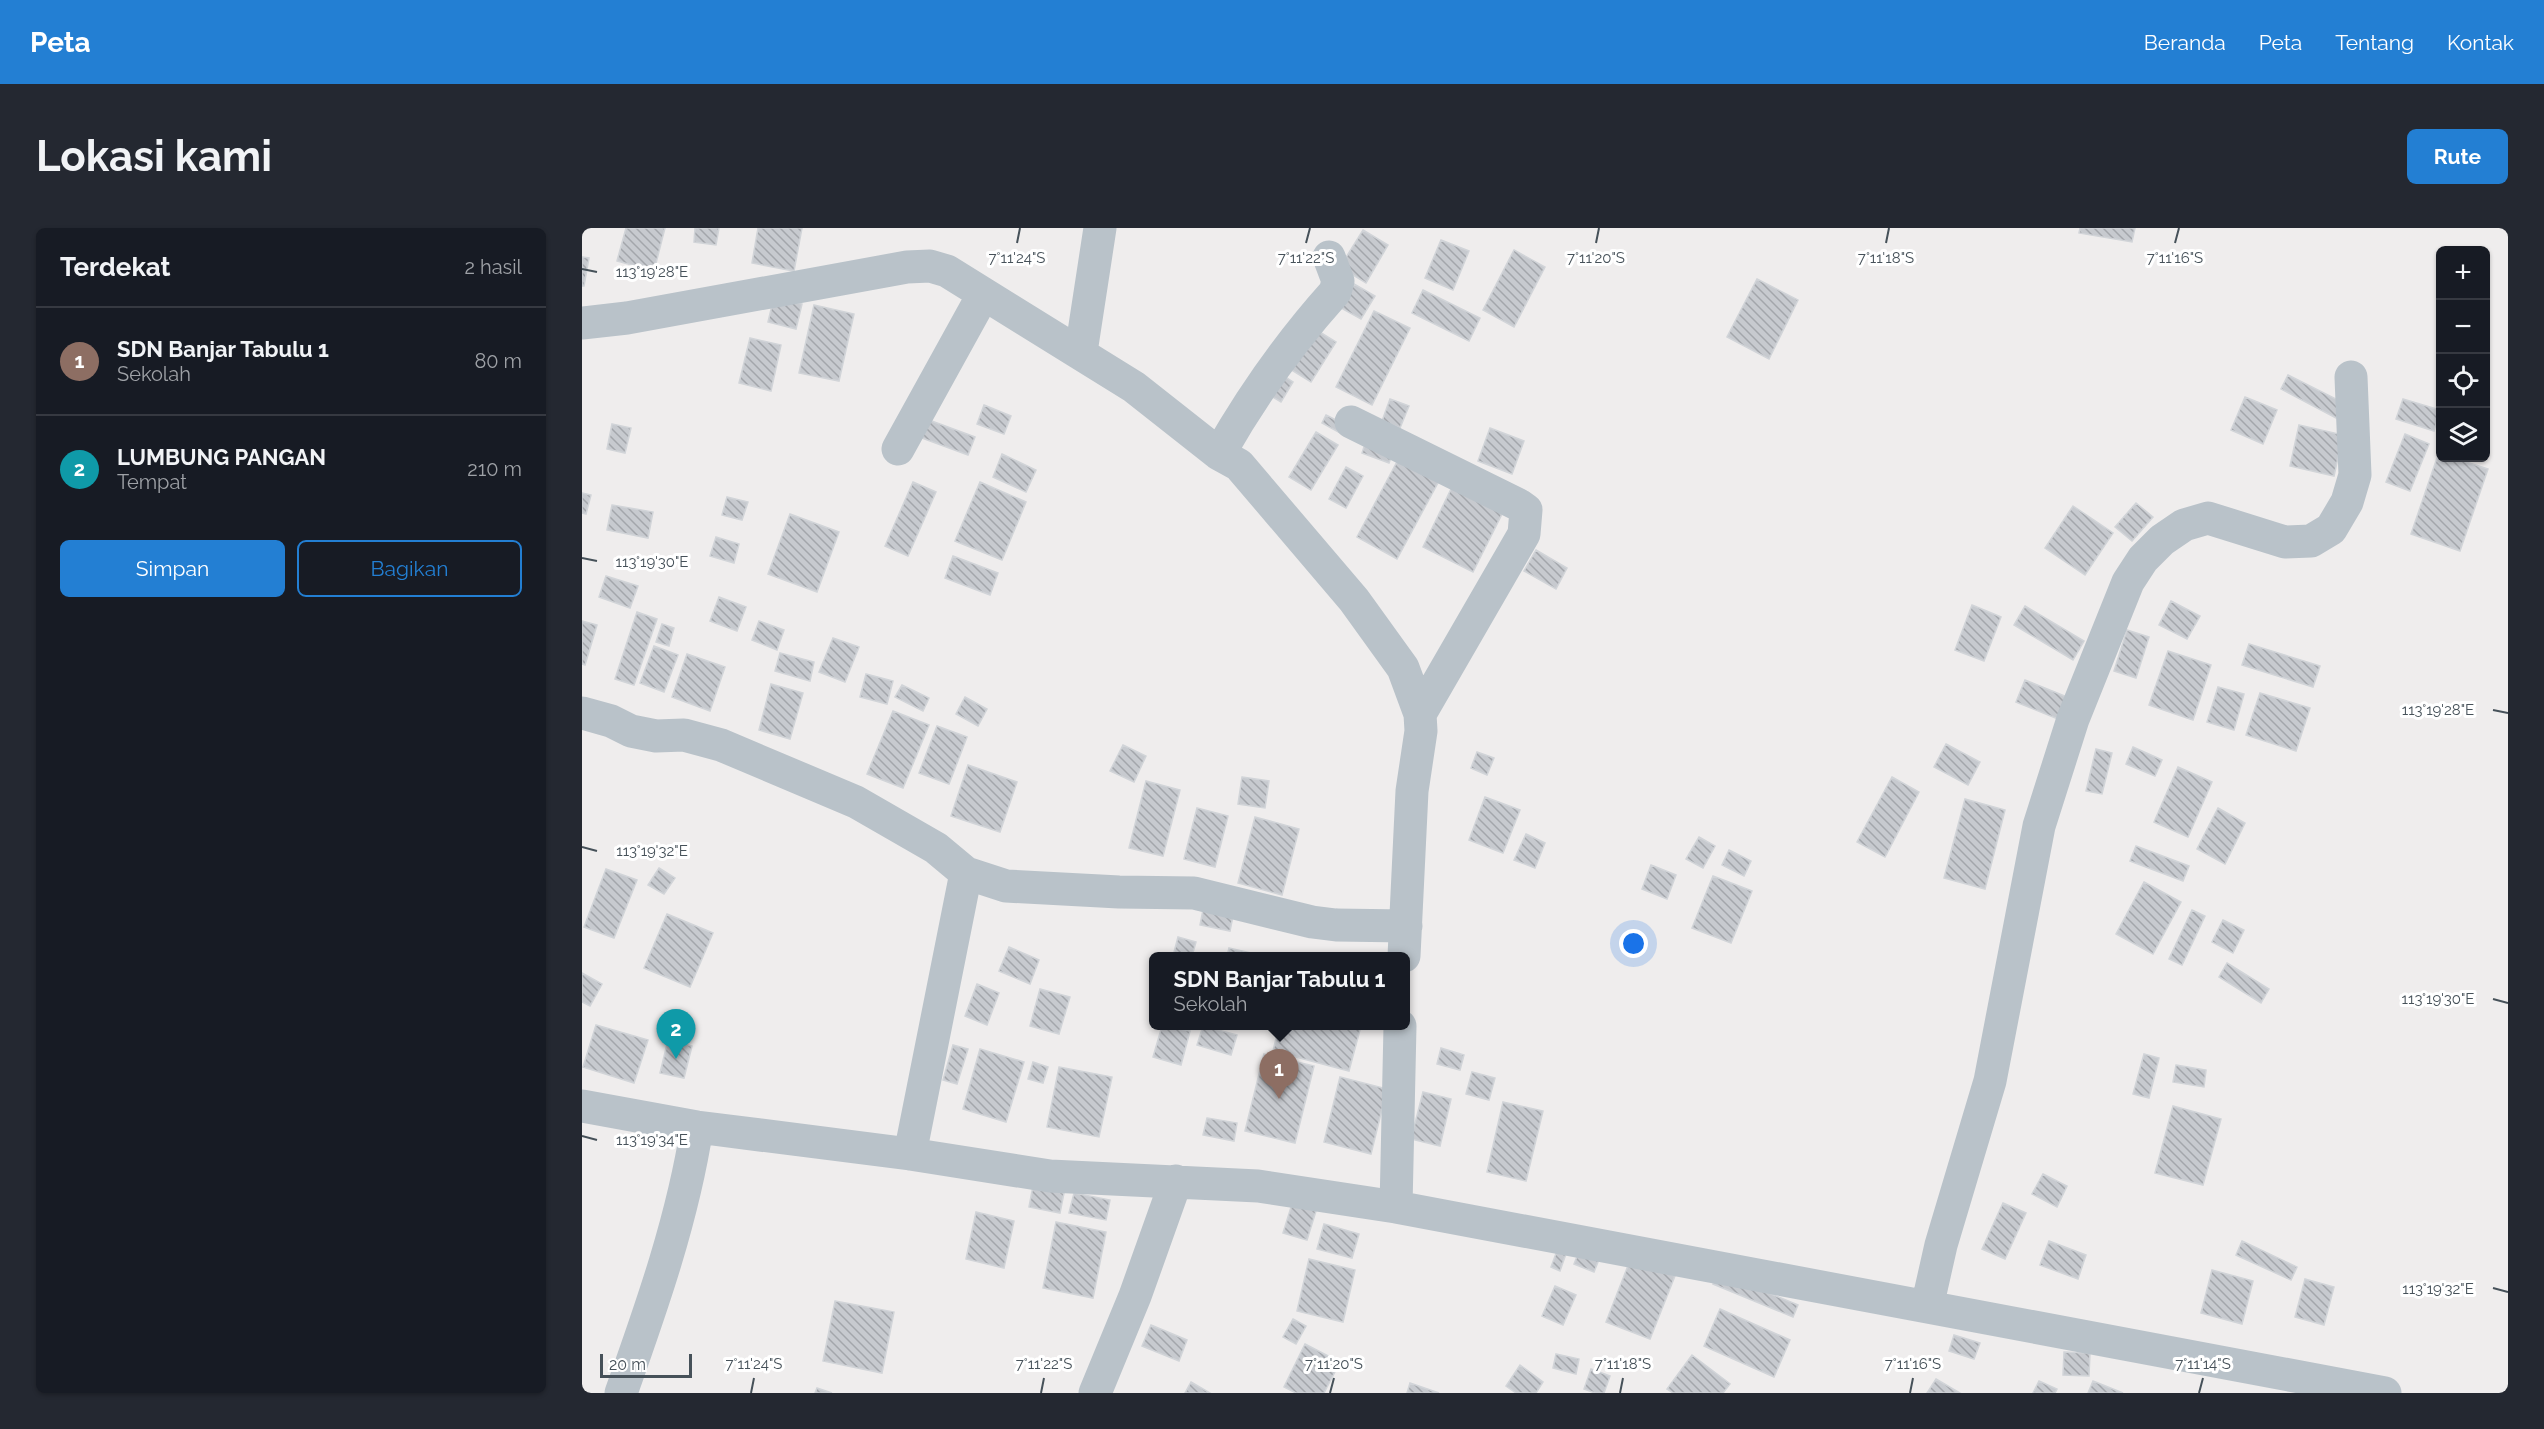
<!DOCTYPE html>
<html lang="id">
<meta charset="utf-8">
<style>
:root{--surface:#171b24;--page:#242831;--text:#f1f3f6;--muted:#9ea1a6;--line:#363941;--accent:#237fd3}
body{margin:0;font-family:Raleway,sans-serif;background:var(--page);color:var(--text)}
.controls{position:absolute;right:18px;top:18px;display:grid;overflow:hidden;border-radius:9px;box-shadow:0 2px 4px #0004}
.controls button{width:54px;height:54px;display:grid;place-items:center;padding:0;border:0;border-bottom:2px solid var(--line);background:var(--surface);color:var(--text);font:30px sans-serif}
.scale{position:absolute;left:18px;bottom:15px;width:92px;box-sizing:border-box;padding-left:6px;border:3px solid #465159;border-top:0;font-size:16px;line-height:21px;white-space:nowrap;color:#465159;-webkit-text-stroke:4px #fff;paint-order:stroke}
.you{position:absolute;left:1052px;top:716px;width:21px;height:21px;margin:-15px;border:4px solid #fff;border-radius:50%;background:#1a73e8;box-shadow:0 0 0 9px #1a73e833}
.badge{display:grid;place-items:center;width:39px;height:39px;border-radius:50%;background:var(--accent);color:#fff;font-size:20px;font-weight:700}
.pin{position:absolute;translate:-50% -50px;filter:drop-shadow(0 2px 3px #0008)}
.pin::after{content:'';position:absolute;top:32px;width:21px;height:18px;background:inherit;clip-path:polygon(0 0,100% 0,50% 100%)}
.popup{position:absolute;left:567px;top:724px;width:261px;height:78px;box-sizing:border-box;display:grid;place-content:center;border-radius:9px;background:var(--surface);filter:drop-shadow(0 2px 4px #0005);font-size:20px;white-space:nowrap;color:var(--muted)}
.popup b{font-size:22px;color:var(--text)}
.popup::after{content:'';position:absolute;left:50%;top:100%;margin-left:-12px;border:12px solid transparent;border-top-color:var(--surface)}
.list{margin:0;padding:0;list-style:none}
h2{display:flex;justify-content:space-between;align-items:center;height:78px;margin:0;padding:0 24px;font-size:26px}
h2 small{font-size:20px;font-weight:400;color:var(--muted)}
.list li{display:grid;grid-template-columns:39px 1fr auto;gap:18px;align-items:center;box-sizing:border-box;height:108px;padding:0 24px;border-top:2px solid var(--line)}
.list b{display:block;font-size:22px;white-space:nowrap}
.list p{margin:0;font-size:20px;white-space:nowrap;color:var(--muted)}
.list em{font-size:20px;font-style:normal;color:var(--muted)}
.actions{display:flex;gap:12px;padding:18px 24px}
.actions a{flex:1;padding:14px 0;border:2px solid var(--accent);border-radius:9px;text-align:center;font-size:21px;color:var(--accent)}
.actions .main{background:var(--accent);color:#fff}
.icon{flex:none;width:33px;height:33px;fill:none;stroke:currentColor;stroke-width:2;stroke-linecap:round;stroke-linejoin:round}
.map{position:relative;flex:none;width:1926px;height:1165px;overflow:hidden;border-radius:9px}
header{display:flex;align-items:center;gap:36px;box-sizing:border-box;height:84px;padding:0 30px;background:var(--accent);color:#fff}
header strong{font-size:28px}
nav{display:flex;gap:33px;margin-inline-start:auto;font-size:21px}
.intro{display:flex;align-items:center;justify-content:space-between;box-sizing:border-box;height:144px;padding:0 36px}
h1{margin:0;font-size:42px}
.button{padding:15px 27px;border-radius:9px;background:var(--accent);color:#fff;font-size:21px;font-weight:700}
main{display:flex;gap:36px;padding:0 36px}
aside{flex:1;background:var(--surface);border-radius:9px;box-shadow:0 2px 4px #0004}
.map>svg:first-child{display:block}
.building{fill:url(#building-back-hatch);stroke:#d1d4d8;stroke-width:1.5}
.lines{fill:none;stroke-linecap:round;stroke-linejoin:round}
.minor{stroke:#b9c2c9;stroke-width:33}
.ticks{fill:none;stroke:#465159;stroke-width:2}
.ticks-label{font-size:15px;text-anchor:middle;fill:#465159;stroke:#fff;stroke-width:6;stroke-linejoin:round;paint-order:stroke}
</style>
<header>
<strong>Peta</strong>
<nav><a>Beranda</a><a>Peta</a><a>Tentang</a><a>Kontak</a></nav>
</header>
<div class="intro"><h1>Lokasi kami</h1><a class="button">Rute</a></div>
<main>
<aside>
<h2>Terdekat<small>2 hasil</small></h2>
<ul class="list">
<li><span class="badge" style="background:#8d6e63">1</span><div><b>SDN Banjar Tabulu 1</b><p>Sekolah</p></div><em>80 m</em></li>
<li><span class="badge" style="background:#0f9aa8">2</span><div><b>LUMBUNG PANGAN</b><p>Tempat</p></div><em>210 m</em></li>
</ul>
<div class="actions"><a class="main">Simpan</a><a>Bagikan</a></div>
</aside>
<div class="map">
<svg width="1926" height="1165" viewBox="0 0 1926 1165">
<defs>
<pattern id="building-back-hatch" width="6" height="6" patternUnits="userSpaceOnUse" patternTransform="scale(1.5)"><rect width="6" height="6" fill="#c7cacf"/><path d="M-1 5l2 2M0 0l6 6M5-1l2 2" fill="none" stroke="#a3a6ab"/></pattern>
</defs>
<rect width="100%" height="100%" fill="#efeded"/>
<path class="building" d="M44,0H83L72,43L35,33Z
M113,0H137L134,17L112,14Z
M176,0H220L212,43L170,35Z
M1498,0H1553L1550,14L1497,5Z
M781,2L806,17L784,55L758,39Z
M859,12L887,23L871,62L843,50Z
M932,22L963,39L932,99L901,82Z
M0,29L7,30L2,58H0Z
M1175,51L1216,72L1187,131L1145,109Z
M772,56L793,68L779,91L759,80Z
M841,62L898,90L887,113L830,85Z
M192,69L220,76L214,101L186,94Z
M232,77L272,86L257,153L217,145Z
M792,83L828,100L790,177L754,159Z
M728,98L754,114L729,154L703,138Z
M168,110L199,117L189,163L157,155Z
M696,144L711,154L699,174L684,165Z
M1706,147L1762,175L1754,190L1699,161Z
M1663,169L1695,182L1681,216L1649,202Z
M808,171L827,178L818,200L800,193Z
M1821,171L1858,182L1852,203L1814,191Z
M402,177L429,188L422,206L395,196Z
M744,187L774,202L769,211L740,195Z
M347,192L393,209L386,227L340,210Z
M30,196L49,200L43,225L25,221Z
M1717,197L1761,207L1752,248L1708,238Z
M908,200L942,213L930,246L896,233Z
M734,204L756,217L729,262L707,249Z
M1823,206L1847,216L1828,263L1804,254Z
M784,213L812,222L807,235L780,225Z
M1857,224L1858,230H1872L1906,241L1878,323L1829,306Z
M420,226L454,242L444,264L411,249Z
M817,230L858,251L815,331L775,309Z
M764,239L781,248L764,280L747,271Z
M331,254L354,264L326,328L303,318Z
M398,254L444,274L420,332L373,313Z
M870,259L921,284L891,344L841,319Z
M0,265L9,267L4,286L0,285Z
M145,269L166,274L160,292L140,287Z
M1554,275L1571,289L1550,313L1533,299Z
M30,277L71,284L66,310L25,302Z
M1491,278L1531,305L1503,347L1463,320Z
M208,286L257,304L235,364L186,346Z
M134,309L157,316L152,335L128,328Z
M954,322L985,340L974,361L942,343Z
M371,328L416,345L408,367L363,350Z
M24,348L56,358L48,380L17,369Z
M137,369L164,379L155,403L128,393Z
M1589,373L1618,388L1605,411L1577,397Z
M1390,377L1419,389L1402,433L1373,422Z
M1443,378L1502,413L1491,432L1432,397Z
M55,384L75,391L52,457L33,451Z
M0,393L15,397L3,437L0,436Z
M177,393L202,402L195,422L170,412Z
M80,396L92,400L87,418L74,414Z
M1545,402L1567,409L1554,450L1532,443Z
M251,410L277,419L263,454L237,444Z
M1667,416L1738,438L1731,459L1660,437Z
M72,418L96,427L82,464L58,455Z
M1586,423L1629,437L1611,492L1567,477Z
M198,425L232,434L228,453L193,443Z
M105,426L143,439L128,483L90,469Z
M284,446L311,453L305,476L278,469Z
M1443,452L1485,469L1476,491L1434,474Z
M189,456L221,465L208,511L177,502Z
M320,457L347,470L341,483L313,469Z
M1636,459L1662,466L1652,502L1625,494Z
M1678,465L1728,480L1714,523L1664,507Z
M383,469L405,481L396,498L374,486Z
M311,483L347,497L321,560L285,546Z
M355,498L385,509L367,556L337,545Z
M1364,516L1398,534L1386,557L1352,539Z
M541,517L564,528L552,554L528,543Z
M1551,519L1580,532L1573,548L1544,536Z
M1514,521L1530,525L1520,566L1504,563Z
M895,524L912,530L905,547L889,540Z
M386,537L435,554L418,604L369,588Z
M1596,539L1630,554L1606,609L1572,594Z
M660,549L687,553L683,580L656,576Z
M1310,549L1337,564L1303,629L1275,614Z
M564,553L598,562L581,628L547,620Z
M903,569L938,582L921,625L887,612Z
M1383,571L1423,582L1403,661L1362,650Z
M615,580L646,588L633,639L602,631Z
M1636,580L1663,595L1643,636L1615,621Z
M673,589L717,601L700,667L656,655Z
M944,606L963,615L953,640L932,632Z
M1117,609L1133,618L1121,640L1104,631Z
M1554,618L1607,638L1601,653L1548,633Z
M1147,622L1169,633L1162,648L1140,637Z
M1069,637L1094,647L1085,671L1060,661Z
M77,640L93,650L82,666L66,657Z
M24,641L55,652L32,710L2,699Z
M1131,648L1170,663L1149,715L1110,700Z
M1562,654L1599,674L1571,726L1534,706Z
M622,677L652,683L648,703L618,697Z
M1610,682L1623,688L1600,737L1587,731Z
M85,686L131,705L108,759L62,740Z
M1641,692L1662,702L1651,725L1630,714Z
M596,709L614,714L610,728H591Z
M427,719L457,732L448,756L417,743Z
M647,720L682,728H645Z
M1645,735L1687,761L1679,775L1637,749Z
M0,745L20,756L8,778L0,774Z
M395,756L417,765L405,797L383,788Z
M458,761L488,769L477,806L448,798Z
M14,797L66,812L52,855L1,839Z
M580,798L608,803L599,837L571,829Z
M621,798L655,807L649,827L615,817Z
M697,798H779L767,843L691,823Z
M86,812L110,818L102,850L78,845Z
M371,817L386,821L375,856L361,852Z
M859,820L882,827L878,842L855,836Z
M398,821L442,834L424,894L381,881Z
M682,826L732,838L713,915L663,903Z
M1562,826L1577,830L1567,870L1551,866Z
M451,834L466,839L461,855L446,851Z
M1594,837L1624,842L1622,859L1591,854Z
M477,839L530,849L517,909L465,899Z
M890,844L913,850L907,872L884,866Z
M758,849L805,861L789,926L742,914Z
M841,864L869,871L858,918L829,911Z
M921,874L961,883L944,953L905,944Z
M1591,878L1639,891L1621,957L1573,945Z
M625,890L655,895L652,913L621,907Z
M1461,946L1485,958L1475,979L1450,966Z
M451,958L482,965L478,985L447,979Z
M492,965L528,972L524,992L487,985Z
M1421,975L1444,985L1423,1031L1400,1021Z
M710,976L734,983L725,1012L701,1005Z
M394,984L432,993L422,1040L384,1031Z
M474,994L524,1004L511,1070L461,1060Z
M742,996L777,1006L770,1030L735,1021Z
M1467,1013L1504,1027L1496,1051L1458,1037Z
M1660,1013L1715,1039L1709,1052L1654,1027Z
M976,1020L985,1023L978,1043L969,1039Z
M998,1021L1018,1029L1012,1044L992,1036Z
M1049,1030L1093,1048L1068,1111L1024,1094Z
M727,1031L773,1042L761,1094L715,1083Z
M1630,1042L1671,1053L1660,1096L1619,1085Z
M1136,1044L1216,1077L1211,1089L1131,1056Z
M1723,1051L1752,1059L1742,1097L1713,1089Z
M973,1058L994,1067L981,1097L960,1088Z
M253,1073L312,1084L300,1145L241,1133Z
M1138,1081L1208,1112L1192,1149L1122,1118Z
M711,1091L724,1098L714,1116L701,1109Z
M569,1097L605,1112L597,1133L560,1118Z
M1372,1107L1398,1115L1392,1131L1367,1123Z
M723,1116L758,1134L742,1165H714L702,1159Z
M1482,1124L1508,1125L1507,1148L1481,1147Z
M974,1126L997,1131L994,1146L971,1140Z
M1110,1127L1148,1156L1141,1165H1091L1085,1161Z
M938,1137L961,1154L954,1165H934L924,1158Z
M1009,1141L1028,1148L1022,1165H1013L1002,1161Z
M1354,1151L1378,1165H1345Z
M1457,1153L1475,1161L1473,1165H1451Z
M1511,1153L1541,1165H1506Z
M609,1154L628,1165H603Z
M828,1155L857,1165H825Z
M235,1160L250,1165H233Z"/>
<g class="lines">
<path class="minor" d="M0,95L45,90L325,39L348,38L365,43L552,159L637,226L657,237L772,372L821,440L838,486
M499,124L518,0
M769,194L937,277L944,282L942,306L838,486L839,503L830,563L822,728
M316,221L401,67
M637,226C670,168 708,114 753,64L756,53L747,29
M0,485L29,493L49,503L74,508L102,507L139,517L274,574L354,620L384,645L424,658L537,664L612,665L730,694L754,697L824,698
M0,878L115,899L328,926L468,948L676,958L814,979L1803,1165
M328,926L384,645
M814,979L818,798
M1345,1079L1359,1017L1408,853L1457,598L1491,491L1546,354L1561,331L1580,312L1602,297L1626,290L1703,314L1729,313L1749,301L1765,274L1773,247L1769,149
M39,1165C70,1078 101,990 115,899
M513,1165L553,1068L594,953"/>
</g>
<path class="ticks" d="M435,15L438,0M724,15L728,0M1014,15L1017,0M1304,15L1307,0M1593,15L1597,0M0,41L15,44M0,330L15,333M1911,482L1926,485M0,619L15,623M1911,771L1926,775M0,908L15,912M1911,1060L1926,1064M169,1165L172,1150M459,1165L462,1150M748,1165L752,1150M1038,1165L1041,1150M1328,1165L1331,1150M1617,1165L1621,1150"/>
<g class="ticks-label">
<text x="435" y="35">7°11'24"S</text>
<text x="724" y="35">7°11'22"S</text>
<text x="1014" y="35">7°11'20"S</text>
<text x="1304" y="35">7°11'18"S</text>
<text x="1593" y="35">7°11'16"S</text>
<text x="70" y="49">113°19'28"E</text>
<text x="70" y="339">113°19'30"E</text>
<text x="1856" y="487">113°19'28"E</text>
<text x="70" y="628">113°19'32"E</text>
<text x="1856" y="776">113°19'30"E</text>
<text x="70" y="917">113°19'34"E</text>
<text x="1856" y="1066">113°19'32"E</text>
<text x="172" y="1141">7°11'24"S</text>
<text x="462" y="1141">7°11'22"S</text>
<text x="752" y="1141">7°11'20"S</text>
<text x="1041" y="1141">7°11'18"S</text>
<text x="1331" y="1141">7°11'16"S</text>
<text x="1621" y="1141">7°11'14"S</text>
</g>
</svg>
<div class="controls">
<button>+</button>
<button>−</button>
<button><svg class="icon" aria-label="locate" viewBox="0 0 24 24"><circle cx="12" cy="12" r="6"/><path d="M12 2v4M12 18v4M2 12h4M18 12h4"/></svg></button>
<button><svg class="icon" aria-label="layers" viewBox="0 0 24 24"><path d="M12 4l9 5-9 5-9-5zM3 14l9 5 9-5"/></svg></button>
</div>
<div class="scale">20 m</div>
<div class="you"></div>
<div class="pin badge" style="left:697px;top:871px;background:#8d6e63">1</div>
<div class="popup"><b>SDN Banjar Tabulu 1</b>Sekolah</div>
<div class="pin badge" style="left:94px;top:831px;background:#0f9aa8">2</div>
</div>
</main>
